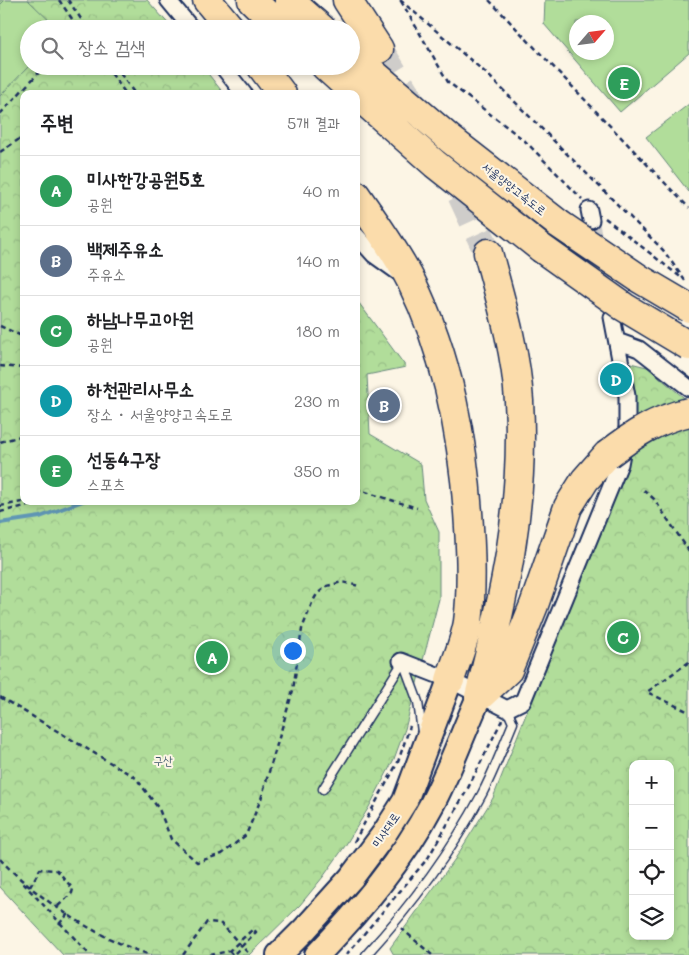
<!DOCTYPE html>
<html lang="ko">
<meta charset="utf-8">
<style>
:root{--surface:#fff;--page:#f6f6f6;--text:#202124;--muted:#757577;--line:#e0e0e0;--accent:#d93025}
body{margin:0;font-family:Mali,"Poor Story",sans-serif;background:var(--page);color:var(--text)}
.controls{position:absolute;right:15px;bottom:15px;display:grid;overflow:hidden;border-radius:10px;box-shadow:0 2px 8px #0003}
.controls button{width:45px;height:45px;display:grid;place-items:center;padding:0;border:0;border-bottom:1px solid var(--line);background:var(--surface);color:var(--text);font:25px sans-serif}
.compass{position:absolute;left:569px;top:15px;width:45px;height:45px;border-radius:50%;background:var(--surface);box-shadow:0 2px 8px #0003;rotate:62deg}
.you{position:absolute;left:292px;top:650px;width:18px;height:18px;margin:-12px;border:4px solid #fff;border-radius:50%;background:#1a73e8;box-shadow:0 0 0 8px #1a73e833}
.badge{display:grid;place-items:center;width:32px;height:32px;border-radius:50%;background:var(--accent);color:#fff;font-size:16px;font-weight:700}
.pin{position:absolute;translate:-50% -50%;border:2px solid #fff;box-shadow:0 1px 5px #0006}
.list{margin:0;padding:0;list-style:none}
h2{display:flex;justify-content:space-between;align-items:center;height:65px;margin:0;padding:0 20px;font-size:21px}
h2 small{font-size:16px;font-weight:400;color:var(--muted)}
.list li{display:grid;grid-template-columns:32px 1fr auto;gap:15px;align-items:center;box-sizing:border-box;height:70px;padding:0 20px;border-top:1px solid var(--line)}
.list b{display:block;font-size:19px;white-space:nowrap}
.list p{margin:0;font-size:16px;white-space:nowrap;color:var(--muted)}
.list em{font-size:16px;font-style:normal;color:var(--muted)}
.icon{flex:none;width:28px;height:28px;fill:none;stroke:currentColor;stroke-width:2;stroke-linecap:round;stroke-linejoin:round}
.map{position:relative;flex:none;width:689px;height:955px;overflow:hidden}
.search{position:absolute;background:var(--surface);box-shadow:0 2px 8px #0003;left:20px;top:20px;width:340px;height:55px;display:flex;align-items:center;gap:12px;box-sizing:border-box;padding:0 18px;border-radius:28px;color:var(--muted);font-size:19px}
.panel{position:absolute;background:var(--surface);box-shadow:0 2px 8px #0003;left:20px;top:90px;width:340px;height:415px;border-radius:10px}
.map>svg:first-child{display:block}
.forest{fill:url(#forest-crowns);stroke:#66867c;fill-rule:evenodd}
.pitch{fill:#b1dd9a;stroke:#66867c;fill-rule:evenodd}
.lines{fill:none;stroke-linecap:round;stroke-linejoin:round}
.stream{stroke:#6197b5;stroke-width:4}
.street-tunnel{stroke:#cfcdca;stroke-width:15;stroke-dasharray:15 8;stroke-linecap:butt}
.highway-tunnel{stroke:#cfcdca;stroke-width:28;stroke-dasharray:28 14;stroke-linecap:butt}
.lane-casing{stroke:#1b2f5e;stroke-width:11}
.street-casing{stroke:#1b2f5e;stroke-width:19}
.primary-casing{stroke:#1b2f5e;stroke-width:28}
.highway-casing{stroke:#1b2f5e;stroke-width:31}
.path{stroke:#1b2f5e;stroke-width:2.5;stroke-dasharray:5 4;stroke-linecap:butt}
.lane{stroke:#fcf5e5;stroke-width:8}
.street{stroke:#fcf5e5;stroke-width:15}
.primary{stroke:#fbdcab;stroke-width:24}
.highway{stroke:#fbdcab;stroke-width:28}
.highway-bridge-casing{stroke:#1b2f5e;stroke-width:31;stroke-linecap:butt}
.path-bridge{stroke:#1b2f5e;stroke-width:2.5;stroke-dasharray:5 4;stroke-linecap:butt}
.highway-bridge{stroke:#fbdcab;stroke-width:28}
.labels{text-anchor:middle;stroke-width:4;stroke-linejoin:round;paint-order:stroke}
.street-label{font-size:12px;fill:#1b2f5e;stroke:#fcf5e5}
.park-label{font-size:12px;fill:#405a6d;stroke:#fcf5e5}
</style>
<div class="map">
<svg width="689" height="955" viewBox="0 0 689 955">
<defs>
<pattern id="forest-crowns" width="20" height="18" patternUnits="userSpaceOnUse" patternTransform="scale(1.25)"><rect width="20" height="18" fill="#b1dd9a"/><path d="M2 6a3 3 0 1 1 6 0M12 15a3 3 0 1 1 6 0" fill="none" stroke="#98be87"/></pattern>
</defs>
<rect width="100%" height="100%" fill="#fcf5e5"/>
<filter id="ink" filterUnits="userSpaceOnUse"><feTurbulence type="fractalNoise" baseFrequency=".02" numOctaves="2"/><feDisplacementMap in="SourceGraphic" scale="10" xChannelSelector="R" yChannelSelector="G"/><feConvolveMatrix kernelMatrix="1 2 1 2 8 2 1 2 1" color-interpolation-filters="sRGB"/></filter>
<g filter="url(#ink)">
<path class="forest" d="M0,0H147L173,29H29V66H202L224,94H24V501H356V299L406,367L367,375L370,434L421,464L424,499L439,532V599L405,729L394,759L369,807L345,846L323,877L300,905L249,955H63L0,887Z
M626,362L647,367L689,402V955H394L390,948L455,859L493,798L633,443ZM633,764H670V936H633Z"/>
<path class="pitch" d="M5,0H28L58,29H29V66L0,96V5Z
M545,0H689V53L620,112L544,24ZM606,22V52H576V22Z
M689,104V192L646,137Z"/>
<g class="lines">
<path class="stream" d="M0,523L40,517L83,501"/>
<path class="street-tunnel" d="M591,220L607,294"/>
<path class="highway-tunnel" d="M379,49L440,149L488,253"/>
<defs>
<path id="lane" d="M404,664L418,702L422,732
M323,789L403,662
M366,955C411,906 451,852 482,794C494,771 503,747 513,723L507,709"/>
<path id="street" d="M168,0L192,29
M222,66L244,94
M589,210L591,220
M356,235L374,255L402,275
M617,341L639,349L689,388
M401,661L450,680L507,709L523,701L620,464L627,427V396L612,317"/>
<path id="primary" d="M279,955L305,929L351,878L384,834L405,801L450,680
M317,955C361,909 402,861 432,804C450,770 463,732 479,697"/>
<path id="highway" d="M207,0L231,29
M252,0L282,29
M289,0L322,29
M347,0L379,49
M351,54L450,139L559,224
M261,66L282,94
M325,66L356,94
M356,94L435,164L541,248
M356,195C375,223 396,251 411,281C449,358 464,442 469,527C471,558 472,591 468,622C465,641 456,661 450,680
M479,697C504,597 525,505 519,401C516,351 501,301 488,253
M479,697L508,670L534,605L568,507L585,480L607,455"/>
</defs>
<use href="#lane" class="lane-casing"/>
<use href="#street" class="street-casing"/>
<use href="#primary" class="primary-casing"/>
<use href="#highway" class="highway-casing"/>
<path class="path" d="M59,0L79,29
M68,0L88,29
M400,0L487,74L663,250L686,282
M489,0L689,208
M401,1L448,82L524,140L582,199
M106,66L126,94
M115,66L135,94
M0,114L45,66
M0,152L24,136
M605,218L683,279
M0,326L24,337
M0,366L24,368
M0,442L24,435
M356,489L417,508
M644,490L654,499L689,551
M0,506L28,501
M0,512L47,501
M689,662L647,692L689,712
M0,697L136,778L159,809L171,839L197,862L222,854L246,835L261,799L293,690L302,629L312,603L317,594L327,586L342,582L359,586
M354,842L398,762L410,726
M0,859C36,898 100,940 151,955
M23,883L90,955
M30,887L40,869L57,870L73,889L72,893L57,907
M59,924L68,914
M401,928L432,955
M183,955L207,922L220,923L226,929
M210,955L229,951L253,929L256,932L233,955L229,951
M346,955L428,858L467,790L502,720"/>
<use href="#lane" class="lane"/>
<use href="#street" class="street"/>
<use href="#primary" class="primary"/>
<use href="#highway" class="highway"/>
<defs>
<path id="highway-bridge" d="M559,224L640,279L689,308
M541,248L624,307L689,346
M607,455C634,434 655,420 689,412"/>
</defs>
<use href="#highway-bridge" class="highway-bridge-casing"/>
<path class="path-bridge" d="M226,929L250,955"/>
<use href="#highway-bridge" class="highway-bridge"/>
</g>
</g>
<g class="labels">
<g class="street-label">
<text transform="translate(514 189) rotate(38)" y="4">서울양양고속도로</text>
<text transform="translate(386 830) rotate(-56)" y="4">미사대로</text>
</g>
<g class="park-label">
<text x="163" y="765">구산</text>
</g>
</g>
</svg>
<div class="controls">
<button>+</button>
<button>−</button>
<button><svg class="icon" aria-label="locate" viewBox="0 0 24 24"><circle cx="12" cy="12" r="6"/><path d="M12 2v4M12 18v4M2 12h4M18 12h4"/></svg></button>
<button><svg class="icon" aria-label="layers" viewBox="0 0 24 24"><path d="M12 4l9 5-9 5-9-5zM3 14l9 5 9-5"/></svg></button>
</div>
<svg class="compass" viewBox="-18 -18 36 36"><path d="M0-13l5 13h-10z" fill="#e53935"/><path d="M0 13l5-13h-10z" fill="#757577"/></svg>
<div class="you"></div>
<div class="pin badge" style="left:212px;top:657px;background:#2e9e5b">A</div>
<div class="pin badge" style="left:384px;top:405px;background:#5c6f8a">B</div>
<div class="pin badge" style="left:623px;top:637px;background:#2e9e5b">C</div>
<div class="pin badge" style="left:616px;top:379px;background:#0f9aa8">D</div>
<div class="pin badge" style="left:624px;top:83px;background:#2e9e5b">E</div>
<div class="search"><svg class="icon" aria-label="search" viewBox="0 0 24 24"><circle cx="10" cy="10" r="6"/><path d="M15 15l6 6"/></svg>장소 검색</div>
<section class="panel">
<h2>주변<small>5개 결과</small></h2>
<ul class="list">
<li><span class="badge" style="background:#2e9e5b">A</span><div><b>미사한강공원5호</b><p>공원</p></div><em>40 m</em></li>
<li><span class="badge" style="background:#5c6f8a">B</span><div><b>백제주유소</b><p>주유소</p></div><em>140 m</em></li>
<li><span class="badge" style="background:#2e9e5b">C</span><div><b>하남나무고아원</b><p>공원</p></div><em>180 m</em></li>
<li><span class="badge" style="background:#0f9aa8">D</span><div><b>하천관리사무소</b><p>장소 · 서울양양고속도로</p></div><em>230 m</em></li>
<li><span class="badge" style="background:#2e9e5b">E</span><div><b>선동4구장</b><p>스포츠</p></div><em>350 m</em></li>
</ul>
</section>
</div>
